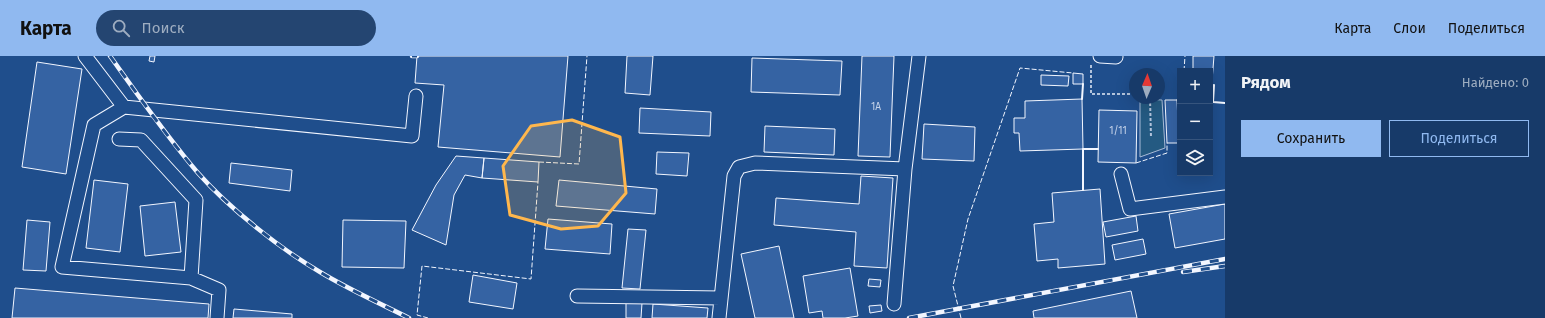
<!DOCTYPE html>
<html lang="ru">
<meta charset="utf-8">
<style>
:root{--surface:#173a69;--page:#244571;--text:#f1f3f6;--muted:#9eadc0;--line:#36547d;--accent:#90b9f0}
body{margin:0;font-family:"Fira Sans",sans-serif;background:var(--page);color:var(--text)}
.controls{position:absolute;right:12px;top:12px;display:grid;overflow:hidden;border-radius:0px;box-shadow:0 4px 16px #0002}
.controls button{width:36px;height:36px;display:grid;place-items:center;padding:0;border:0;border-bottom:1px solid var(--line);background:var(--surface);color:var(--text);font:20px sans-serif}
.compass{position:absolute;left:1129px;top:12px;width:36px;height:36px;border-radius:50%;background:var(--surface);box-shadow:0 4px 16px #0002;rotate:2deg}
.list{margin:0;padding:0;list-style:none}
h2{display:flex;justify-content:space-between;align-items:center;height:52px;margin:0;padding:0 16px;font-size:17px}
h2 small{font-size:13px;font-weight:400;color:var(--muted)}
.actions{display:flex;gap:8px;padding:12px 16px}
.actions a{flex:1;padding:9px 0;border:1px solid var(--accent);border-radius:0px;text-align:center;font-size:14px;color:var(--accent)}
.actions .main{background:var(--accent);color:#111}
.icon{flex:none;width:22px;height:22px;fill:none;stroke:currentColor;stroke-width:2;stroke-linecap:round;stroke-linejoin:round}
.map{position:relative;flex:none;width:1225px;height:262px;overflow:hidden}
header{display:flex;align-items:center;gap:24px;box-sizing:border-box;height:56px;padding:0 20px;background:var(--accent);color:#111}
header strong{font-size:19px}
nav{display:flex;gap:22px;margin-inline-start:auto;font-size:14px}
.search{width:280px;height:36px;background:var(--page);display:flex;align-items:center;gap:10px;box-sizing:border-box;padding:0 14px;border-radius:22px;color:var(--muted);font-size:15px}
main{display:flex}
aside{flex:1;background:var(--surface)}
.map>svg:first-child{display:block}
.green{fill:#245a82;stroke:#a8bbd7}
.building{fill:#3563a3;stroke:#f2f6ff}
.lines{fill:none;stroke-linecap:round;stroke-linejoin:round}
.minor-casing{stroke:#f2f6ff;stroke-width:15}
.path{stroke:#b3c4dc;stroke-width:2;stroke-dasharray:3 2;stroke-linecap:butt}
.minor{stroke:#1f4e8c;stroke-width:13}
.rail-casing{stroke:#f2f6ff;stroke-width:4.5}
.rail{stroke:#1f4e8c;stroke-width:3;stroke-dasharray:9;stroke-linecap:butt}
.fence{stroke:#f2f6ff;stroke-width:1;stroke-dasharray:5 2;stroke-linecap:butt}
.wall{stroke:#f2f6ff;stroke-width:2}
.marked{fill:#ffb74d;fill-opacity:0.2;stroke:#ffb74d;stroke-width:3;stroke-linejoin:round}
.labels{text-anchor:middle;stroke-width:3;stroke-linejoin:round;paint-order:stroke}
.number-label{font-size:10px;fill:#c3d1e8}
</style>
<header>
<strong>Карта</strong>
<div class="search"><svg class="icon" aria-label="search" viewBox="0 0 24 24"><circle cx="10" cy="10" r="6"/><path d="M15 15l6 6"/></svg>Поиск</div>
<nav><a>Карта</a><a>Слои</a><a>Поделиться</a></nav>
</header>
<main>
<div class="map">
<svg width="1225" height="262" viewBox="0 0 1225 262">
<rect width="100%" height="100%" fill="#1f4e8c"/>
<path class="green" d="M1140,43L1162,44L1165,92L1140,101Z"/>
<path class="building" d="M150,0H155L154,6L149,5Z
M417,0H568L560,101L438,91L444,29L415,27Z
M627,0H653L650,39L625,37Z
M862,0H894L890,101L858,100Z
M1193,0H1214L1212,25L1210,24V15H1193Z
M752,2L842,5L840,39L751,36Z
M37,6L82,13L66,118L22,111Z
M1073,17L1083,18V28H1073Z
M1041,19L1069,20L1068,30L1041,29Z
M1082,43L1083,93L1020,95L1019,77H1014V62H1025V45Z
M1165,44H1177L1179,87H1167Z
M640,52L711,56L710,80L639,77Z
M1099,54L1137,55L1136,107L1098,106Z
M924,68L975,71L974,105L922,103Z
M765,70L835,73L834,99L764,96Z
M657,96L689,97L687,120L656,118Z
M456,100L484,102L482,122L465,119L454,139L446,189L412,174L436,129Z
M484,102L539,106L538,126L482,122Z
M231,107L292,114L290,135L229,127Z
M861,120L893,122L887,212L854,210L856,176L774,169L776,142L859,148Z
M94,124L128,128L120,196L86,192Z
M559,124L657,133L655,158L556,150Z
M1100,133L1105,208L1058,212V203L1037,205L1034,168L1054,166L1052,137Z
M175,146L181,196L145,200L140,150Z
M1225,148V183L1175,192L1169,158Z
M1136,160L1138,175L1106,181L1103,166Z
M548,163L612,168L610,198L545,193Z
M27,164L50,166L46,215L23,214Z
M343,164L406,165L404,212L342,211Z
M628,173L646,174L640,233L622,232Z
M1143,183L1146,198L1115,204L1112,189Z
M779,190L794,262H755L741,198Z
M850,212L858,260L845,262H823L822,255L809,257L803,220Z
M473,219L517,227L513,253L469,246Z
M869,223L881,224L880,231L868,230Z
M15,232L209,248L208,262H12Z
M1131,235L1137,262H1034L1033,255Z
M626,246L642,247L641,262H626Z
M653,248L708,252L707,262H652Z
M881,249L882,255L870,257L869,250Z
M234,253L292,258V262H233Z"/>
<g class="lines">
<defs>
<path id="minor" d="M85,0L124,51L412,80L416,40
M1100,0L1116,1
M124,51L94,69L62,211L191,222L219,234L217,262
M119,83L141,84L196,144L191,222
M1121,118L1130,153L1225,141
M577,240L721,242
M894,248L905,113L919,0
M719,262L734,120L739,111L755,107L905,113"/>
</defs>
<use href="#minor" class="minor-casing"/>
<path class="path" d="M1091,9V38H1135
M1150,42L1151,82"/>
<use href="#minor" class="minor"/>
<defs>
<path id="rail" d="M110,0C138,39 166,80 198,117C229,152 279,192 320,216C348,233 379,247 409,262
M412,0H417
M1183,216L1225,210
M909,262L1225,203"/>
</defs>
<use href="#rail" class="rail-casing"/>
<use href="#rail" class="rail"/>
<path class="fence" d="M1184,15L1185,0
M1210,29H1214
M1177,44L1180,35
M539,106L579,108L587,0
M1136,107L1167,97V87
M428,262L417,259L422,210L531,223L538,126
M961,262L953,230L968,163L1020,12L1073,17"/>
<path class="wall" d="M1214,29L1213,46L1225,47
M1082,43L1083,28
M1083,134V93H1098"/>
</g>
<path class="marked" d="M572,64L620,81L626,137L598,170L561,173L510,159L503,110L531,70Z"/>
<g class="labels">
<g class="number-label">
<text x="876" y="54">1А</text>
<text x="1118" y="78">1/11</text>
</g>
</g>
</svg>
<div class="controls">
<button>+</button>
<button>−</button>
<button><svg class="icon" aria-label="layers" viewBox="0 0 24 24"><path d="M12 4l9 5-9 5-9-5zM3 14l9 5 9-5"/></svg></button>
</div>
<svg class="compass" viewBox="-18 -18 36 36"><path d="M0-13l5 13h-10z" fill="#e53935"/><path d="M0 13l5-13h-10z" fill="#9eadc0"/></svg>
</div>
<aside>
<h2>Рядом<small>Найдено: 0</small></h2>
<ul class="list">
</ul>
<div class="actions"><a class="main">Сохранить</a><a>Поделиться</a></div>
</aside>
</main>
